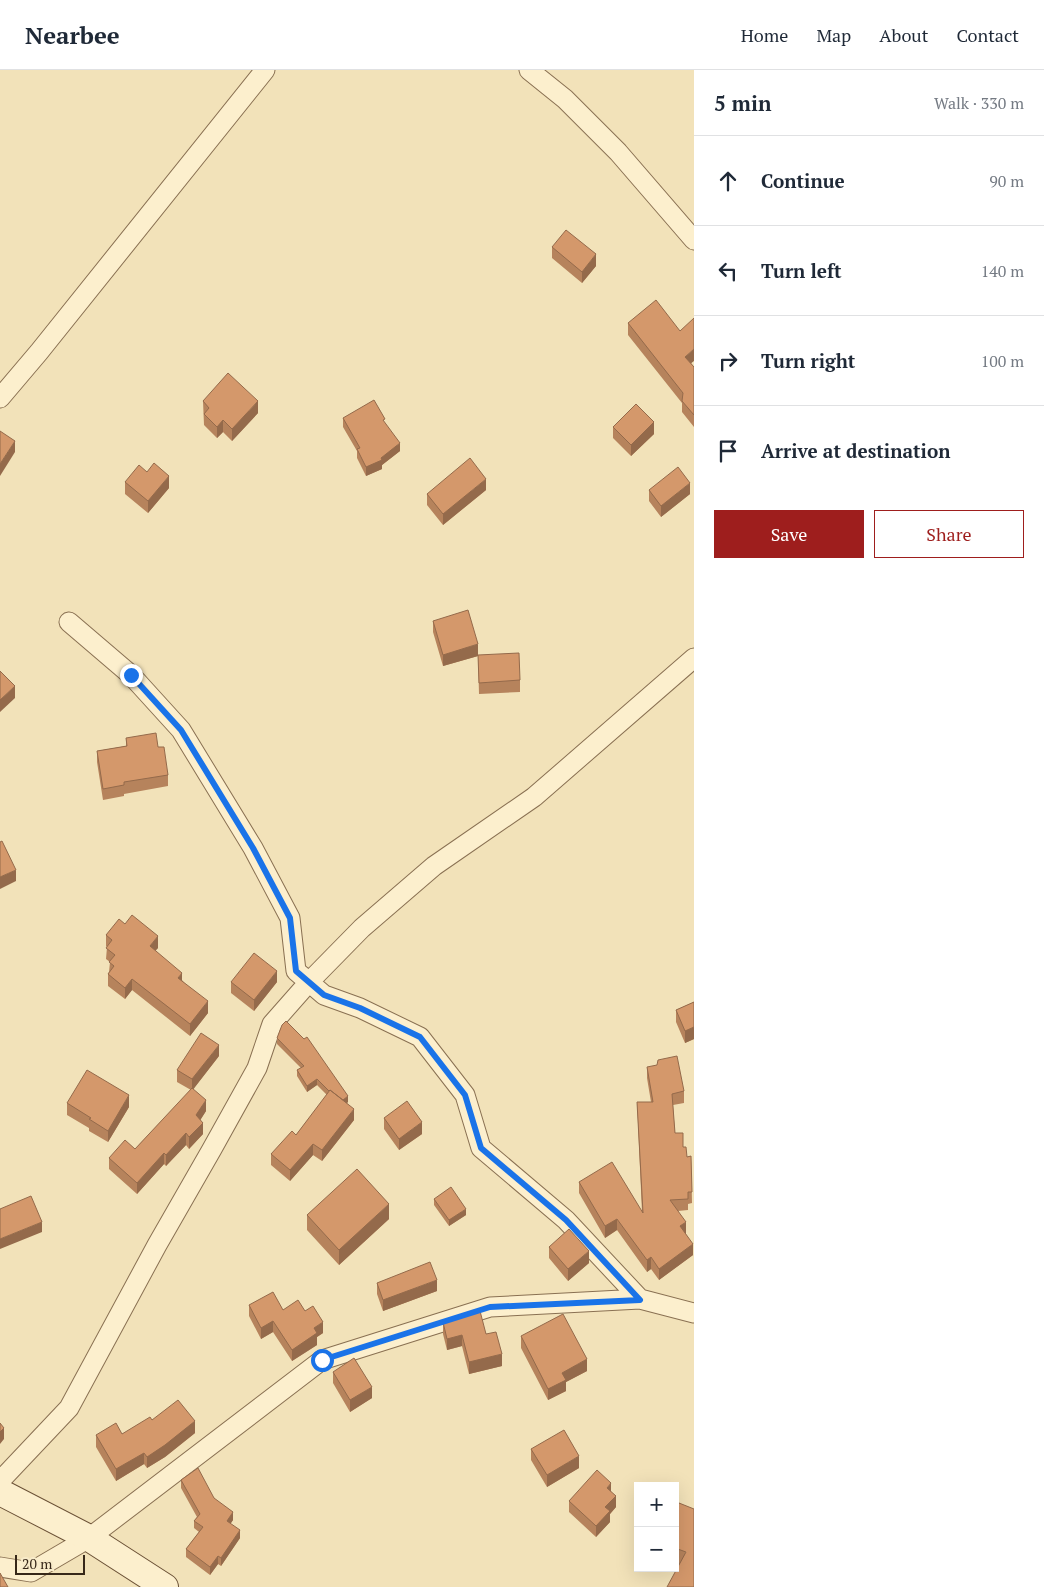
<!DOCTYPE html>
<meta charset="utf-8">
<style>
:root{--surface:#fff;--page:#f2f2f3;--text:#1f2937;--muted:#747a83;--line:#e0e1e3;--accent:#9e1e1d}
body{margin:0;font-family:"PT Serif",serif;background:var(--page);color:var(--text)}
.controls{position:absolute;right:15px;bottom:15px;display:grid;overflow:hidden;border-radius:0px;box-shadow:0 5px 20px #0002}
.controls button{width:45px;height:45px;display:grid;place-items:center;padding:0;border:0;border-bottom:1px solid var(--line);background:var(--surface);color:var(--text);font:25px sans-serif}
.scale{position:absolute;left:15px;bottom:12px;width:70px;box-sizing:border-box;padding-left:5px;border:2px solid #372819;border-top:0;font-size:14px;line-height:18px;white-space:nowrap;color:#372819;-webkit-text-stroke:4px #f8ebc9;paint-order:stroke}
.stop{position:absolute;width:15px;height:15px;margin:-11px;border:4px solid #1a73e8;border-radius:50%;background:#fff}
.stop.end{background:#1a73e8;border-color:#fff;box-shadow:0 1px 5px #0008}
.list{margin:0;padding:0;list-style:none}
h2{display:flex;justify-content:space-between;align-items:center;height:65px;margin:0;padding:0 20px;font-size:21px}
h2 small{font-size:16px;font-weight:400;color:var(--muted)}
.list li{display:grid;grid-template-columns:32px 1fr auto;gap:15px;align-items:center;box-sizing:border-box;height:90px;padding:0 20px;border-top:1px solid var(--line)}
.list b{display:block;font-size:19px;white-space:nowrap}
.list em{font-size:16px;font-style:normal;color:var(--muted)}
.actions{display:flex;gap:10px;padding:15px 20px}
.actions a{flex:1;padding:11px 0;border:1px solid var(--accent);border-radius:0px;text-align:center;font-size:18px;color:var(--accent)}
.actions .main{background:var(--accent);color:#fff}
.icon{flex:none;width:28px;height:28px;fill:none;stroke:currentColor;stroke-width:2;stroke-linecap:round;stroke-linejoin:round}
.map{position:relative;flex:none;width:694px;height:1517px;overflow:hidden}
header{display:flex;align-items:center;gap:30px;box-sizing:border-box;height:70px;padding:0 25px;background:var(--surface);border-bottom:1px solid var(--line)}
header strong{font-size:24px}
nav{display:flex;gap:28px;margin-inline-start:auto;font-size:18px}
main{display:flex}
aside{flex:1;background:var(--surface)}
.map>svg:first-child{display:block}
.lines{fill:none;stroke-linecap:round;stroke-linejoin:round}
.street-casing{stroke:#897052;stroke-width:21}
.secondary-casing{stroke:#6b5136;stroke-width:28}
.street{stroke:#fcefcd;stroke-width:19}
.secondary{stroke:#fcefcd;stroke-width:26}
.wall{fill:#b6835c}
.shaded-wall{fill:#946a4b}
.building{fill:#d4986b;stroke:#946a4b}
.route{stroke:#1a73e8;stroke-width:6}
</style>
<header>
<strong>Nearbee</strong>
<nav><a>Home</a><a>Map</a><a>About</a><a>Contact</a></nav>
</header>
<main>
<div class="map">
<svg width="694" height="1517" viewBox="0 0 694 1517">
<rect width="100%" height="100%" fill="#f2e2b9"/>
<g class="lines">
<defs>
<path id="street" d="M529,0L565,29L618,82L694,170
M0,328L39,282L265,0
M69,552L131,605L181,660L253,778L290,848L296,901L324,925L360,938L420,967L465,1025L481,1078L566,1150L640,1229
M0,1411L69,1338L157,1175L212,1079L257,998L272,954L309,912L362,858L434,796L534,727L694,588
M0,1497L31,1502L89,1468L322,1290L490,1237L640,1229L694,1243"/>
<path id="secondary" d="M0,1422L89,1468L165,1517"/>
</defs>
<use href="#street" class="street-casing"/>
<use href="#secondary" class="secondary-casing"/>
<use href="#street" class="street"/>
<use href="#secondary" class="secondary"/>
</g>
<path class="wall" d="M552,177L596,196L582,213L552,188Z
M628,253L691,293L694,297V357L682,342V333L628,265Z
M203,331L258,343L232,371L223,362L217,368L204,355Z
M343,348L385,353L400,381L382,395V399L366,406L357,388V381L343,357Z
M613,357L654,364L631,386L613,368Z
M147,402L169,418L148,443L125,424V412Z
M486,420L443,455L427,435V424Z
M649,420L690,424L661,447L649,431Z
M433,551L478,585L520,610V622L479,624L478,586L443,596L433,562Z
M126,668L158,677L168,705V716L124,724V726L103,730L97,692V681L126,676Z
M125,854L158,878L155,880L182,910L208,943L190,966L132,920L125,929L108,916V904L109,902L110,892L106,889L107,877L106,876V865Z
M231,912H277L254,941L231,923Z
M694,932V969L685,973L676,952V940Z
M277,968L348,1032L347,1033L354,1050L322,1091L313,1085L290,1111L271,1095V1084L296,1065L327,1025L317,1015L307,1022L297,1006V1000L301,998L277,974Z
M219,986L193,1019L206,1041L200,1050L203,1064L189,1079L186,1075L166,1096L164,1094L137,1124L109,1099V1088L135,1079L191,1020L177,1012V1000Z
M647,997L684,1021V1033L673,1035L675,1063L683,1077L687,1087L691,1086L692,1133L688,1134V1140L678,1141L693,1185L659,1210L651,1199L647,1202L617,1160L605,1168L579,1123V1112L642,1142L637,1032H651L647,1008Z
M67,1033L129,1037L108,1072L89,1061V1058L67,1045Z
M384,1048L422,1064L399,1080L384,1059Z
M434,1129L466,1145L449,1156L434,1135Z
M307,1145L389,1149L339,1195L307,1160Z
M549,1177L589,1193L568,1211L549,1188Z
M377,1213L437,1221L383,1241L377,1224Z
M249,1235L283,1240L305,1241L323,1263L317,1267V1275L292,1291L273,1262L261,1269L249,1246Z
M443,1252L486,1264L502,1296L469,1304L462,1276L447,1280L443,1264Z
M521,1266L587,1301L566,1312V1321L548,1330L521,1278Z
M333,1302L372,1328L350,1342L333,1313Z
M152,1350L195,1363L165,1387L147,1398L144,1394L116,1411L96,1377V1365L122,1364Z
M531,1379L579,1398L547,1417L531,1390Z
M181,1410L214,1428L233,1450L230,1454L240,1468L221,1496L218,1494L210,1505L186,1487V1479L199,1462L194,1458V1451L197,1447L181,1418Z
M611,1421L616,1437L610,1444V1452L596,1467L569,1442V1431Z
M675,1442L694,1517L679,1494L675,1492Z"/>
<path class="shaded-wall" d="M596,184V196L582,213V202Z
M694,279V291L685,298V287Z
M258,331V343L232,371V359Z
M223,350V362L217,368V357Z
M654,352V364L631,386V375Z
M15,371V382L0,406V394Z
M400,373V381L382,395V399L366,406V397L381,388Z
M169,406V418L148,443V431Z
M486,409V420L443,455V444Z
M690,413V424L661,447V436Z
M478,574V586L443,596V585Z
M15,616V628L0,642V630Z
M16,800V811L0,819V807Z
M158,866V878L150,887V876Z
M277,901V912L254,941V930Z
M182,903V914L178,908Z
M132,909V920L125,929V918Z
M208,931V943L190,966V954Z
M694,957V969L685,973V961Z
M219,975V986L192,1021V1009Z
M317,1009V1015L307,1022V1016Z
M129,1025V1037L108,1072V1061Z
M348,1026V1032L340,1038V1032Z
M206,1030V1041L196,1057V1045Z
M354,1039V1050L322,1091V1080Z
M422,1052V1064L399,1080V1069Z
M203,1053V1064L189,1079V1067Z
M186,1063V1075L166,1096V1085Z
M313,1074V1085L290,1111V1100Z
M164,1083V1094L137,1124V1113Z
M389,1134V1149L339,1195V1180Z
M466,1139V1145L449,1156V1150Z
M617,1149V1160L605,1168V1156Z
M42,1152V1162L0,1179V1169Z
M686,1152V1163L680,1168V1156Z
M693,1174V1185L659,1210V1199Z
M589,1181V1193L568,1211V1199Z
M651,1187V1199L647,1202V1190Z
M437,1210V1221L383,1241V1230Z
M273,1251V1262L261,1269V1258Z
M323,1252V1263L317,1267V1275L292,1291V1280L314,1258Z
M462,1265V1276L447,1280V1269Z
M502,1284V1296L469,1304V1292Z
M587,1289V1301L566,1312V1321L548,1330V1319L562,1303Z
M372,1317V1328L350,1342V1330Z
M195,1351V1363L165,1387L147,1398V1387Z
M4,1358V1369L0,1374V1362Z
M144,1383V1394L116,1411V1399Z
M579,1386V1398L547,1417V1405Z
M611,1413V1425L607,1418Z
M616,1426V1437L610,1444V1452L596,1467V1456L605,1437Z
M233,1442V1450L227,1459V1451Z
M240,1460V1468L221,1496V1488Z
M218,1486V1494L210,1505V1497Z"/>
<path class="building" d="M566,160L596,184L582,202L552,177Z
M656,230L680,261L694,248V279L685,287L694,297V345L682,331L683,323L628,253Z
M228,303L258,331L232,359L223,350L217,357L204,344L209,338L203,331Z
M374,330L385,349L383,350L400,373L381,388L382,390L366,397L357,379L360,378L343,348Z
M636,334L654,352L631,375L613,357Z
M0,361L15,371L0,394Z
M470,388L486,409L443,444L427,424Z
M154,393L169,406L148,431L125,412L139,395L147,402Z
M678,397L690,413L661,436L649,420Z
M468,540L478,574L443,585L433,551Z
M519,583L520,610L479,613L478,585Z
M0,601L15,616L0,630Z
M156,663L158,677H164L168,705L124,712V715L103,719L97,681L127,676L126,668Z
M2,771L16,800L0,807V772Z
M132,845L158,866L150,876L182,903L178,908L208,931L190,954L132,909L125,918L108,904L114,896L109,892L115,885L106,878L112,870L106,865L119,849L125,854Z
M254,883L277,901L254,930L231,912Z
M694,932V957L685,961L676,940Z
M286,951L304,969L307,967L348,1026L343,1030L330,1020L329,1021L317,1009L307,1016L297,1000L304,996L277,968L282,955Z
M201,963L219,975L192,1009L177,1000Z
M677,986L684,1021L672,1024L675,1063H683V1077H686L687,1087L691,1086L692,1122H688V1129L670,1130L686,1152L680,1156L693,1174L659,1199L651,1187L647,1190L617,1149L605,1156L579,1112L612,1092L643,1143L637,1032H653L647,997L657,995L658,990Z
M87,1000L129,1025L108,1061L89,1049L91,1048L67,1033Z
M192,1018L206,1030L196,1045L203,1053L189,1067L186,1063L166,1085L164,1083L137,1113L109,1088L125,1070L135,1079Z
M330,1020L354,1039L322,1080L313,1074L290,1100L271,1084L292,1061L296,1065Z
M407,1031L422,1052L399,1069L384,1048Z
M357,1099L389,1134L339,1180L307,1145Z
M451,1117L466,1139L449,1150L434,1129Z
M31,1126L42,1152L0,1169V1139Z
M569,1159L589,1181L568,1199L549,1177Z
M430,1192L437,1210L383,1230L377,1213Z
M273,1222L283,1240L298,1230L305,1241L313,1236L323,1252L314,1258L317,1263L292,1280L273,1251L261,1258L249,1235Z
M480,1241L486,1264L496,1262L502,1284L469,1292L462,1265L447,1269L443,1252Z
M563,1244L587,1289L562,1303L566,1310L548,1319L521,1266Z
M354,1288L372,1317L350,1330L333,1302Z
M178,1330L195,1351L165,1375L147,1387L144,1383L116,1399L96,1365L116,1353L122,1364L150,1347L152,1350Z
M0,1353L4,1358L0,1362Z
M564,1360L579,1386L547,1405L531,1379Z
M198,1398L214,1428L233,1442L227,1451L240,1460L221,1488L218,1486L210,1497L186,1479L203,1457L194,1451L200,1444L181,1410Z
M597,1400L611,1413L607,1418L616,1426L605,1437L610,1441L596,1456L569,1431Z
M679,1433L694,1439V1517H667L686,1482L675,1478V1442Z
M0,1503L8,1517H0Z"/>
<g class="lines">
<path class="route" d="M131,605L181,660L253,778L290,848L296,901L324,925L360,938L420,967L465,1025L481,1078L566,1150L640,1230L490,1237L322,1290"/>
</g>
</svg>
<div class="controls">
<button>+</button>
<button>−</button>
</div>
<div class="scale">20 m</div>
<div class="stop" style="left:322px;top:1290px"></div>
<div class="stop end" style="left:131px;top:605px"></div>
</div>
<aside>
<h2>5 min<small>Walk · 330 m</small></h2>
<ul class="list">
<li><svg class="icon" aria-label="ahead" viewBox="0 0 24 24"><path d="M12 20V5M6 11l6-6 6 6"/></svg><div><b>Continue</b></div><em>90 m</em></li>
<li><svg class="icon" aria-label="left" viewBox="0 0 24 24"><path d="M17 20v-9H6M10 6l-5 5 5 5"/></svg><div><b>Turn left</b></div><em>140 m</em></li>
<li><svg class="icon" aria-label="right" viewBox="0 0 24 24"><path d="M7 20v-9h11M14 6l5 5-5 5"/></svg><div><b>Turn right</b></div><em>100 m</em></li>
<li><svg class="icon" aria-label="arrive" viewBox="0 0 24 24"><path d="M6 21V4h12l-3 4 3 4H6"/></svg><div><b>Arrive at destination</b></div></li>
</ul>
<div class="actions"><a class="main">Save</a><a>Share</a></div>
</aside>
</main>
